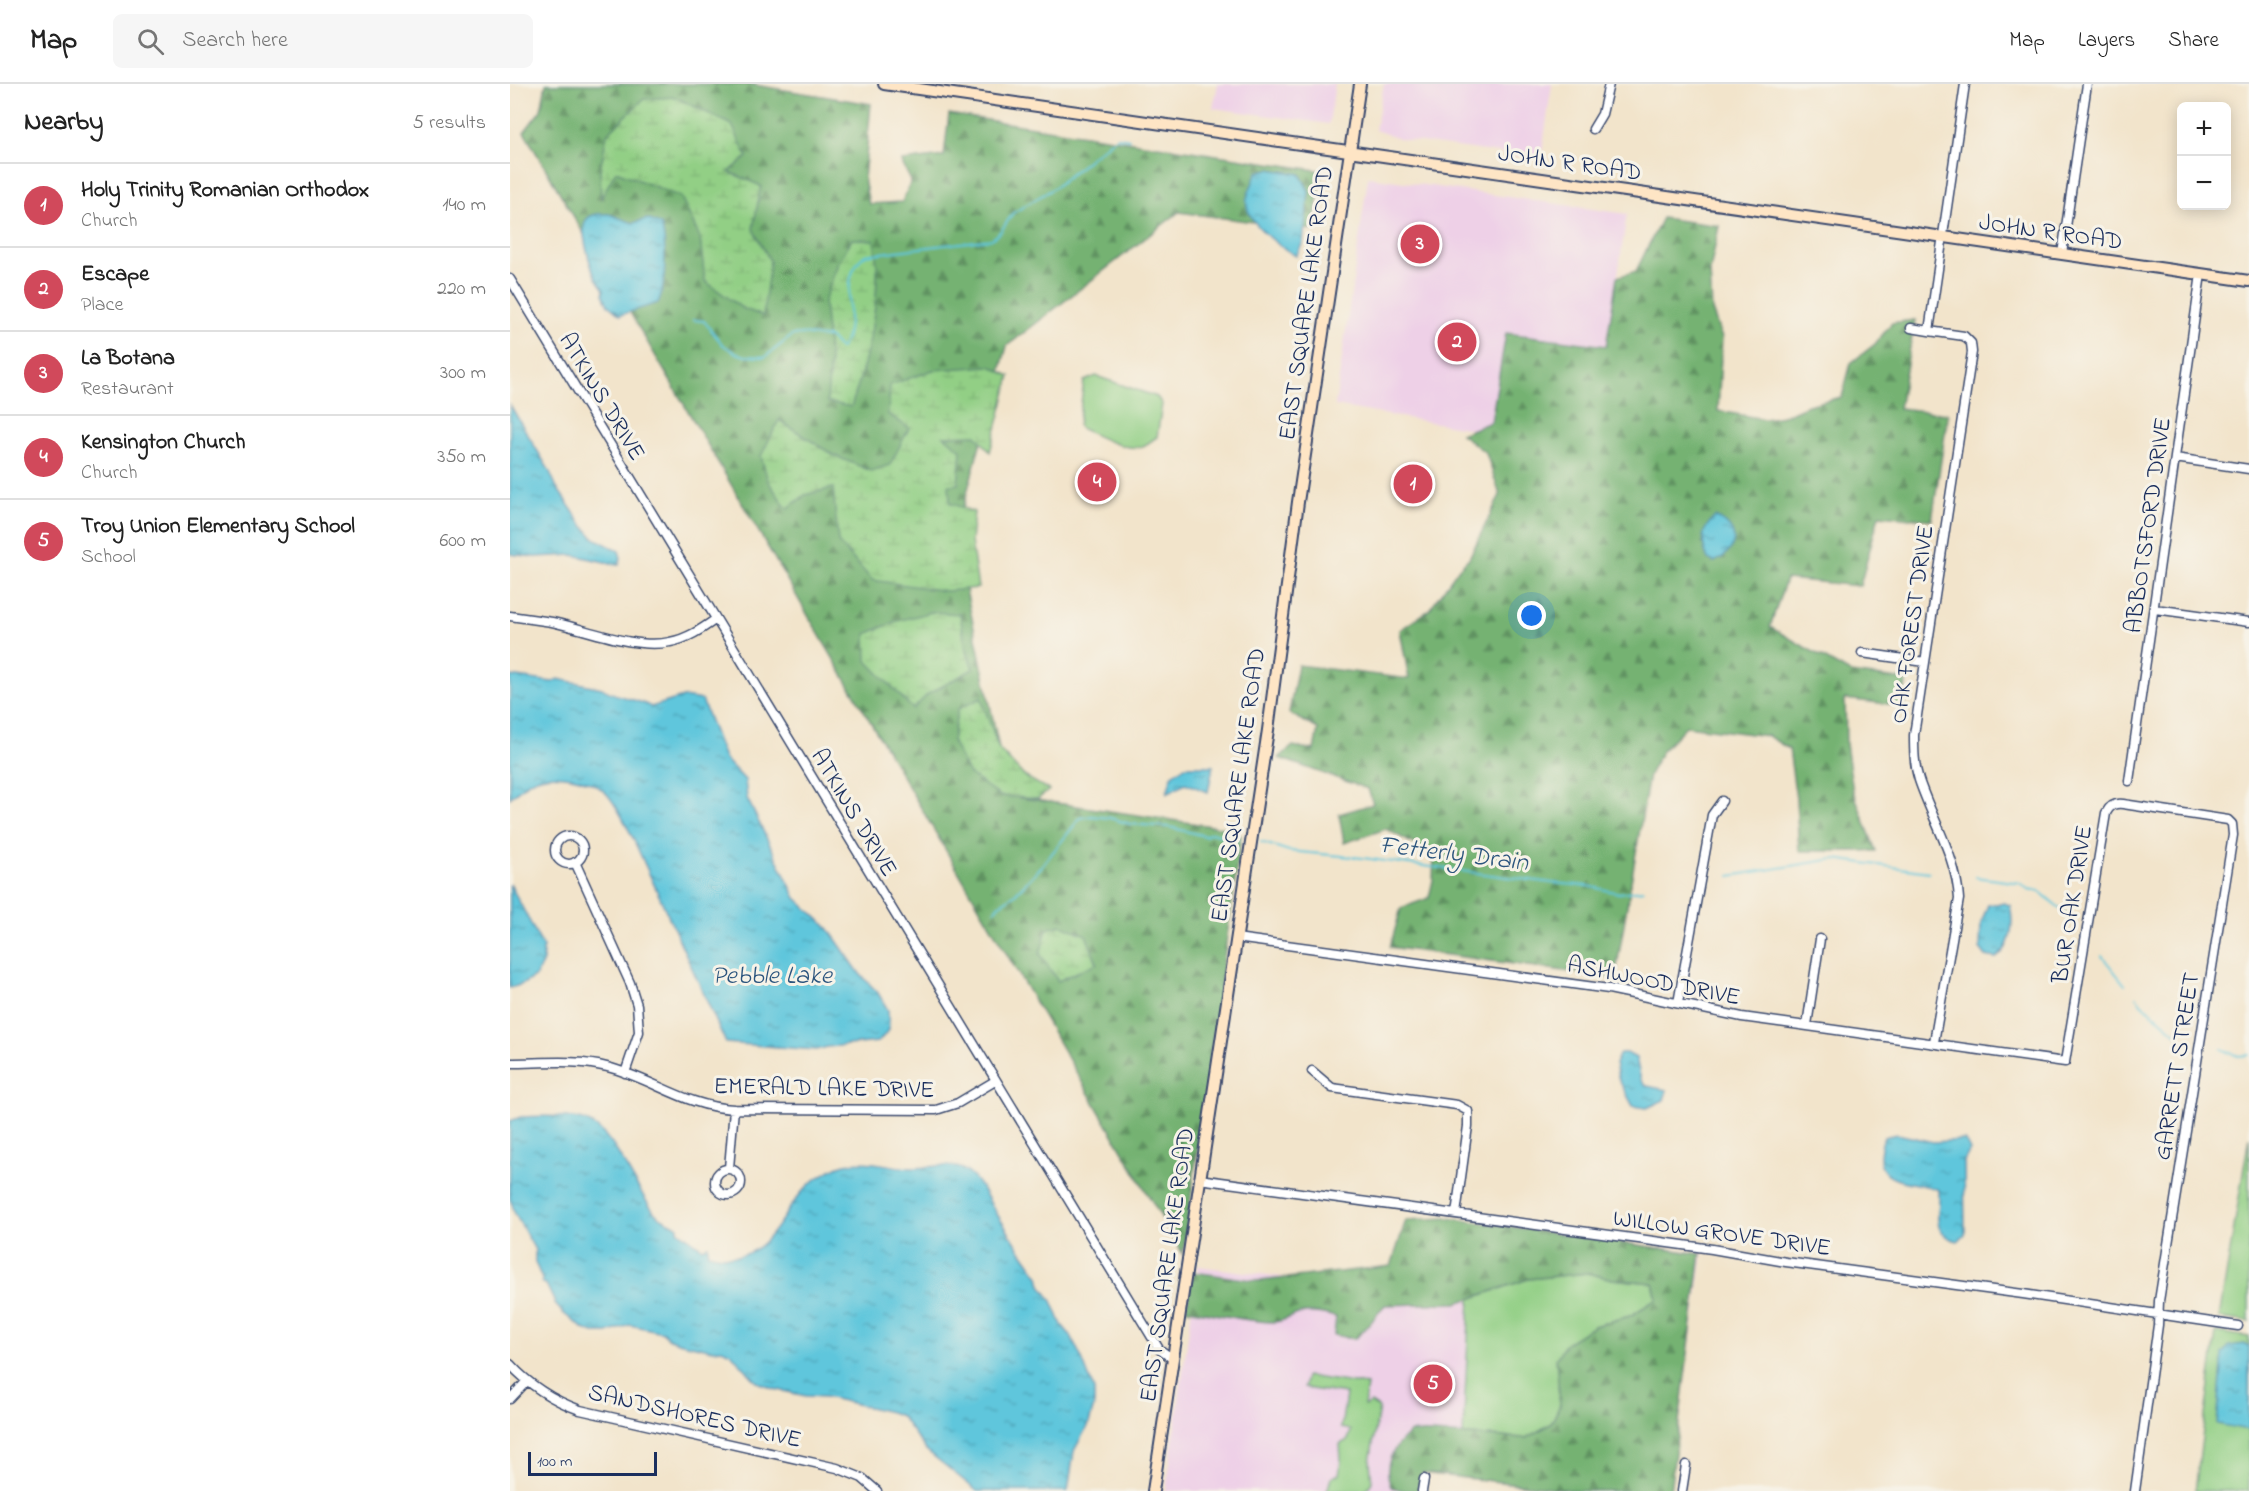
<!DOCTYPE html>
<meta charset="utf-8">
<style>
:root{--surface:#fff;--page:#f6f6f6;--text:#222;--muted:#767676;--line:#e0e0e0;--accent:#d1495b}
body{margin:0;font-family:"Indie Flower",sans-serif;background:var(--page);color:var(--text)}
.controls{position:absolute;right:18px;top:18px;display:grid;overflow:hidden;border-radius:9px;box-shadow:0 3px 15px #0003}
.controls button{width:54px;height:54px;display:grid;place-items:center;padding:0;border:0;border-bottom:2px solid var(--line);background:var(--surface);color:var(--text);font:30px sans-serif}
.scale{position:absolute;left:18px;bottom:15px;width:129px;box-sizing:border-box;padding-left:6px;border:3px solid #1b2f5e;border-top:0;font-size:16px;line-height:21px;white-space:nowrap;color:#1b2f5e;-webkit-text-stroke:4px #f7f3e8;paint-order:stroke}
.you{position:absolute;left:1022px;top:532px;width:21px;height:21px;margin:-15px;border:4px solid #fff;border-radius:50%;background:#1a73e8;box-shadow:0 0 0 9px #1a73e833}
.badge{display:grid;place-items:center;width:39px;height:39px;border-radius:50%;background:var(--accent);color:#fff;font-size:20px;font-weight:700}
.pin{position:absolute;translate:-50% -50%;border:3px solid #fff;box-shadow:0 2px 6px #0006}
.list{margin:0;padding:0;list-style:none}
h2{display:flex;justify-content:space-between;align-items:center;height:78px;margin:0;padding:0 24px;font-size:26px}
h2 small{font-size:20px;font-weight:400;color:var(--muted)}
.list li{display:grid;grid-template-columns:39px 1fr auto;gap:18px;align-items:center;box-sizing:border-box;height:84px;padding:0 24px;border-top:2px solid var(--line)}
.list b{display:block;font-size:22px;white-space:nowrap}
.list p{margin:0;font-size:20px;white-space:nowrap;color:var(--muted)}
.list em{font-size:20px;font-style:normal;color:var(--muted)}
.icon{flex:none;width:33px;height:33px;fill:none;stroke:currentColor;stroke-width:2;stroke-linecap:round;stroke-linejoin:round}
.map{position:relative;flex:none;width:1739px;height:1407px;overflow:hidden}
header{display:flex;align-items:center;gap:36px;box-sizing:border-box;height:84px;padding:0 30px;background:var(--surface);border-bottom:2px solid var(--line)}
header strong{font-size:28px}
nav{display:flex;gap:33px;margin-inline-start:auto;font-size:21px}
.search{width:420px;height:54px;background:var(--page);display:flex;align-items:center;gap:15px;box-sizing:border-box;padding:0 21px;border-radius:9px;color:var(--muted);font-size:22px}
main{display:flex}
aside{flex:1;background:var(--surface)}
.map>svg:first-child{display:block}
.built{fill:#eed0e7}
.green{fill:#92cf85;stroke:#567f72;stroke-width:1.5}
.forest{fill:url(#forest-firs);stroke:#487068;stroke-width:1.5}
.wetland{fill:url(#wetland-marsh);stroke:#567f72;stroke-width:1.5}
.water{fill:url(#water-ripples);stroke:#3d7a9d;stroke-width:1.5}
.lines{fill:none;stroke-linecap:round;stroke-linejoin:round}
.stream{stroke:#5fc6dc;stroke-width:2}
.minor-casing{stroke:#3b4a6e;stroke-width:11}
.secondary-casing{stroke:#3b4a6e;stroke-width:14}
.minor{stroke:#fff;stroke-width:8}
.secondary{stroke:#fee5c5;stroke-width:10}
.labels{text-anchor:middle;stroke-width:6;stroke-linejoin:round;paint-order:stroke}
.street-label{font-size:24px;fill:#1b2f5e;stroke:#f7f3e8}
.water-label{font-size:26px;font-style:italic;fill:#2c557e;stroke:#f7f3e8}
</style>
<header>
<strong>Map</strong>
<div class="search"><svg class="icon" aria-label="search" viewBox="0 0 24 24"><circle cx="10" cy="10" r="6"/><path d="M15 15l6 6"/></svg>Search here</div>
<nav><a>Map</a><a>Layers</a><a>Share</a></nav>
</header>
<main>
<aside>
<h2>Nearby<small>5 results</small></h2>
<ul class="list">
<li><span class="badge">1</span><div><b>Holy Trinity Romanian Orthodox</b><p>Church</p></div><em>140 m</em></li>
<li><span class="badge">2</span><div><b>Escape</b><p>Place</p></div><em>220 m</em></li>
<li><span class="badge">3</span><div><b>La Botana</b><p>Restaurant</p></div><em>300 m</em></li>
<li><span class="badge">4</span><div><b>Kensington Church</b><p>Church</p></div><em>350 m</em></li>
<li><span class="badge">5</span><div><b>Troy Union Elementary School</b><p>School</p></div><em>600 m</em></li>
</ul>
</aside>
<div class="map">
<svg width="1739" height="1407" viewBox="0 0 1739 1407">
<defs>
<pattern id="forest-firs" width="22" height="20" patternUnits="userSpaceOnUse" patternTransform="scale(1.5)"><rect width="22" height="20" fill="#75b272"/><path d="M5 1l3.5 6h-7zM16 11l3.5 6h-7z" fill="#5f9161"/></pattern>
<pattern id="wetland-marsh" width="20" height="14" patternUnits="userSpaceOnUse" patternTransform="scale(1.5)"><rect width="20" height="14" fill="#92cf85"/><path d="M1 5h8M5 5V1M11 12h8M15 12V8" fill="none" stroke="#7db275"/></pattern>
<pattern id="water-ripples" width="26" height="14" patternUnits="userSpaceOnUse" patternTransform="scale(1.5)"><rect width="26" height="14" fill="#5fc6dc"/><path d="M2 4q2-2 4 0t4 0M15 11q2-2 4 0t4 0" fill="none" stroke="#4ea1b6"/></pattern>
</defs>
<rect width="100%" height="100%" fill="#f7f3e8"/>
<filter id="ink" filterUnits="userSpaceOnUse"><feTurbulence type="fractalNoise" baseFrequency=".0167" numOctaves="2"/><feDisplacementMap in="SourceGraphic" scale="12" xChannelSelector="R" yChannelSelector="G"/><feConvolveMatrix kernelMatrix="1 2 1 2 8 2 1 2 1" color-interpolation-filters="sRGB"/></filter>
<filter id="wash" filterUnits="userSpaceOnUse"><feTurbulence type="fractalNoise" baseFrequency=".008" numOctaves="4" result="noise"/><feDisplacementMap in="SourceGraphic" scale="24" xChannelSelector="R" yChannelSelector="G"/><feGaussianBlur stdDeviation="1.35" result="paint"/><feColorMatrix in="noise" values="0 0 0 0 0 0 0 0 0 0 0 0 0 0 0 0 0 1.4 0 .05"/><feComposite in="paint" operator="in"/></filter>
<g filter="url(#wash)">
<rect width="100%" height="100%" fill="#f2e4cb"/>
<path class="built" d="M708,0H825L819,40L703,24Z
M874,0H1042L1031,75L891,55L865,46Z
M858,93L1117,130L1097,262L996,249L980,348L825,322Z
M938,1134L1193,1169L1159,1407H1053L903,1387L900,1407H656L688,1182L927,1213Z"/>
<path class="green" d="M586,292L647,313L652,320L647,353C642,356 636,362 630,363C612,366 586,351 570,344L568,342L574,297Z
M1739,1053V1238L1709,1234Z
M1077,1189L1103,1195L1143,1199L1147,1215L1120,1232L1084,1242L1048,1303L1050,1321L1041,1340L1016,1354L953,1351L960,1215L1018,1195Z
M1706,1248L1739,1253V1407H1685Z
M796,1292L857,1301L854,1322L861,1319L869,1324L860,1378L862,1398L856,1407H817L821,1394L829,1390L831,1377L830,1360L838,1356L841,1346L831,1344L836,1310L794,1304Z"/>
<path class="forest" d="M36,0H238L361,20L354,95L359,120L392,118L401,97L391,77L434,72L439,30L812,87L803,146L669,128L497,262L445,453L499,712L715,744L731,752L673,1170L14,48L31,26Z
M1152,134L1209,142L1200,187L1202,226L1212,254L1208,327L1254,335L1273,332L1298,321L1332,313L1341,279L1365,260L1382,239L1405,236L1389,324L1438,330L1422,436L1369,431L1350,502L1276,495L1260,543L1340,589L1396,596L1394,622L1335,615L1336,660L1343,707L1366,767H1289L1286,715L1279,665L1258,652L1176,642L1151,668L1139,691L1105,894L880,863L891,824L919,814L923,796L924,771L876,745L834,759L829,730L863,720L858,705L769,674L783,662L804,666L808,645L779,629L788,581L899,595L890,546L919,526L949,484L959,474L990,411L976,369L951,350L981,338L996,249L1096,262L1107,193L1126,187Z
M938,1134L1191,1170L1160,1407H1069L912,1389L907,1407H895L881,1403C872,1381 883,1362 901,1348L1016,1354L1041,1340L1050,1321L1046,1275L1056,1259L1084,1242L1120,1232L1147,1215L1143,1199L1103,1195L1077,1189L1018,1195L947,1219L875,1221C863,1234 859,1244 844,1255L824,1251L826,1233C814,1230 801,1227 788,1230C779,1233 770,1239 761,1238C732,1237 704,1229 676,1225L683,1188L750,1197L881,1182L896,1136Z"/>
<path class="wetland" d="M165,13L222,41L237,73L219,88L251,102L243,145L260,177L253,232L232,224L195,197L190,154L171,113L106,87L91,114L90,86L97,50L134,15Z
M342,155L364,156C365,168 368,181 367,193C366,236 355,282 341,323L317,318L320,278L314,218L328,179Z
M480,282L500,292L480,368L466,351L434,352L451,366L448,400L439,401L440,419L464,428L461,457L468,504L436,507L362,496L328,458L323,404L295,411L277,425L258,397L251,372L269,336L323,371L361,387L380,381L399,344L378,330L380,301L423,286Z
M422,528L450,530L455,560L463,585L418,610L403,625L357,577L356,550L387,537Z
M471,614L489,665L514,692L539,706L528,715L490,712L458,689L442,657L448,625Z
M552,841L576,851L587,879L548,897L530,870L537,845Z"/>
<path class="water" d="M759,85L790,90L799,107L793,158L786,172C769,162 732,136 737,114C739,106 744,96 747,88Z
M87,130H99L123,139L138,135L151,141C157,157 156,203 148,219L110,231L98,221L93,210L94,206C92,201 88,198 86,194C81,184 70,148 75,138C77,133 82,131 87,130Z
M0,321L39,386L47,404L71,439L84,454L109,467L111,474L109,481L63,471L25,473L0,470Z
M1205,433C1231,445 1229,466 1204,478L1198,475C1191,459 1190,446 1205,433Z
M0,592L42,598L48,595L92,604C106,614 126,614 141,623L173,613L192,616L214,674L235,696L237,714L286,814L318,844L350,890L368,909L378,926L379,946L368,958L317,963L307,966L216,959L122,752C114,737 107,721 96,709C80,693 41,686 22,696C14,700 7,708 0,714Z
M675,682H703L698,708L675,699L657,709L662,691Z
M0,800L33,863V877L26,892L13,900L0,904Z
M1493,819L1500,821C1504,839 1502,864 1486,874L1476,872L1470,864L1471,839L1478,821Z
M1110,969H1117L1126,974L1131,996L1137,1002L1157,1006L1154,1016L1137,1024L1123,1022L1109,996L1105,980Z
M11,1033C28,1032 60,1031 76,1037C105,1048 125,1106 145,1129C150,1135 162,1138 168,1143V1146L191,1163L193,1164L198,1161V1169C254,1185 263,1142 292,1108C300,1098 317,1087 329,1082C354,1073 377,1083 402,1084C418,1084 441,1077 456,1087C470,1097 476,1112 485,1127C499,1149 513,1171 529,1192L531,1201L542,1217L552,1241L561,1252L572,1275L584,1306V1322L579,1339L564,1367L558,1407H467L416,1366L391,1332L380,1328L316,1313L296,1312L264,1305L247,1298L221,1269L212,1265L203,1266L168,1258L158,1254L153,1248L120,1241L97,1249H84L74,1245L53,1229L46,1221L36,1200L32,1199V1195L25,1178V1166L5,1130L0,1114V1037Z
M1387,1050L1423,1058L1455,1056L1460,1066L1454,1077L1455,1151L1448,1157C1418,1150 1431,1128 1429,1106C1398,1094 1357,1104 1374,1053Z
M1735,1260L1739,1262V1346L1707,1340L1713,1270L1719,1262Z"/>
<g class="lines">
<path class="stream" d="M183,236L194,237L212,260L224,268L235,272L255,273L283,251C295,248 307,254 319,253L330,265C351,239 325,194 355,171L482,155L491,147L503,129L544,104L600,58L608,53L619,55
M751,758L779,767L853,774L1042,799L1078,802L1109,809L1133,806
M1220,792L1324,775L1419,788
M1466,793L1510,799L1518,805L1529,807L1559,832
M485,826L490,820L504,811L532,782L570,734L582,732L600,734L620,740L659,743L695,752L701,749L730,756
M1592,872L1615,901
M1627,913L1631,919L1668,951
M1712,965L1728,972L1739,971"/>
</g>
</g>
<g filter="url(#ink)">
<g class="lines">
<defs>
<path id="minor" d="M1083,45L1092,30L1099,0
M1552,170L1577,0
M0,195L649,1265L663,1275
M1401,244L1419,247
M1665,374L1739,385
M1645,525L1739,538
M0,532C14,534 28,536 42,538C76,545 126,566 160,558C177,555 192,545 206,535
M1352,569L1415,578
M1619,697L1691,190
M45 766a14 14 0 1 1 28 0a14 14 0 1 1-28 0Z
M65,778L120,899L127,921L129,948L115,989
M726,854L1099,905L1232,933L1555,978L1596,729C1600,721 1605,719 1613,720L1718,736L1722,740L1723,751L1649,1217L1648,1241L1625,1407
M1168,919L1202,731L1212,717
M1297,941L1310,855
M1424,958L1449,815C1447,774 1422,735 1409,696C1404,681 1404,666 1404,651L1462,268L1461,259L1454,252L1419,247L1455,0
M0,979C32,979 66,975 97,983C142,994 176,1023 224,1025L426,1026L448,1019L485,997
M802,987L822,1004L947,1021L958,1027V1042L946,1130
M219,1084L224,1025
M205 1098a13 13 0 1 1 26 0a13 13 0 1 1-26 0Z
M689,1095L1202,1165L1276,1178L1513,1210L1728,1242
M0,1280C20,1302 42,1316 70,1326L327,1384L352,1394L367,1407
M0,1315L17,1297
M912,1407L914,1395
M1172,1407L1176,1381"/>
<path id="secondary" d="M374,0L1739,197
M643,1407L758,646L788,418L850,0"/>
</defs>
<use href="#minor" class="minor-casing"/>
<use href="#secondary" class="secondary-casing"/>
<use href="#minor" class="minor"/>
<use href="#secondary" class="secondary"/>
</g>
</g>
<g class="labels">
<g class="street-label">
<text transform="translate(1060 78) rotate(8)" y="8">JOHN R ROAD</text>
<text transform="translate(1541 147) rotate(8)" y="8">JOHN R ROAD</text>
<text transform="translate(795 219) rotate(-82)" y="8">EAST SQUARE LAKE ROAD</text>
<text transform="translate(93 312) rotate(59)" y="8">ATKINS DRIVE</text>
<text transform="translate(1637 441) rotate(-82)" y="8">ABBOTSFORD DRIVE</text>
<text transform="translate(1401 540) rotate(-82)" y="8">OAK FOREST DRIVE</text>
<text transform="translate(727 701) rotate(-82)" y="8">EAST SQUARE LAKE ROAD</text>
<text transform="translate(345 728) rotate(59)" y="8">ATKINS DRIVE</text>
<text transform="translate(1561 820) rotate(-81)" y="8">BUR OAK DRIVE</text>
<text transform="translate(1144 896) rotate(11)" y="8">ASHWOOD DRIVE</text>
<text transform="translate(1666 982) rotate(-81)" y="8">GARRETT STREET</text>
<text transform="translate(314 1003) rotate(1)" y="8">EMERALD LAKE DRIVE</text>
<text transform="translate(1212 1148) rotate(8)" y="8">WILLOW GROVE DRIVE</text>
<text transform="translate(656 1181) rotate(-82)" y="8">EAST SQUARE LAKE ROAD</text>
<text transform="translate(185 1331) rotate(13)" y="8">SANDSHORES DRIVE</text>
</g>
<g class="water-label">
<text transform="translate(944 768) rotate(7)" y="9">Fetterly Drain</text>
<text x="262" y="899">Pebble Lake</text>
</g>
</g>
</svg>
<div class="controls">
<button>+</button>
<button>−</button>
</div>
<div class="scale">100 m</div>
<div class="you"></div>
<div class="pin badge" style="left:903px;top:400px">1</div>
<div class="pin badge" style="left:947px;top:258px">2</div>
<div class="pin badge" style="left:910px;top:160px">3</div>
<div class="pin badge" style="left:587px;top:398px">4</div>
<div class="pin badge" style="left:923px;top:1300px">5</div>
</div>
</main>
